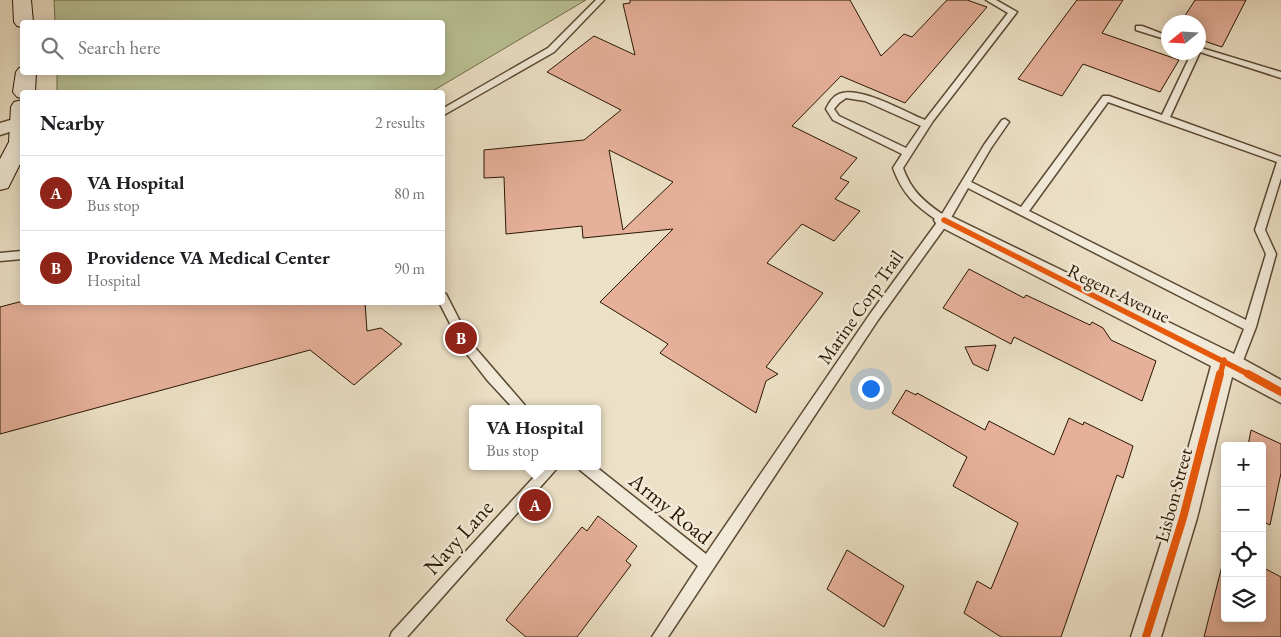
<!DOCTYPE html>
<meta charset="utf-8">
<style>
:root{--surface:#fff;--page:#f2f2f2;--text:#202124;--muted:#757577;--line:#e0e0e0;--accent:#8f2418}
body{margin:0;font-family:"EB Garamond",serif;background:var(--page);color:var(--text)}
.controls{position:absolute;right:15px;bottom:15px;display:grid;overflow:hidden;border-radius:5px;box-shadow:0 2px 12px #0003}
.controls button{width:45px;height:45px;display:grid;place-items:center;padding:0;border:0;border-bottom:1px solid var(--line);background:var(--surface);color:var(--text);font:25px sans-serif}
.compass{position:absolute;left:1161px;top:15px;width:45px;height:45px;border-radius:50%;background:var(--surface);box-shadow:0 2px 12px #0003;rotate:252deg}
.you{position:absolute;left:870px;top:388px;width:18px;height:18px;margin:-12px;border:4px solid #fff;border-radius:50%;background:#1a73e8;box-shadow:0 0 0 8px #1a73e833}
.badge{display:grid;place-items:center;width:32px;height:32px;border-radius:50%;background:var(--accent);color:#fff;font-size:16px;font-weight:700}
.pin{position:absolute;translate:-50% -50%;border:2px solid #fff;box-shadow:0 1px 5px #0006}
.popup{position:absolute;left:469px;top:405px;width:132px;height:65px;box-sizing:border-box;display:grid;place-content:center;border-radius:5px;background:var(--surface);filter:drop-shadow(0 1px 4px #0005);font-size:16px;white-space:nowrap;color:var(--muted)}
.popup b{font-size:19px;color:var(--text)}
.popup::after{content:'';position:absolute;left:50%;top:100%;margin-left:-10px;border:10px solid transparent;border-top-color:var(--surface)}
.list{margin:0;padding:0;list-style:none}
h2{display:flex;justify-content:space-between;align-items:center;height:65px;margin:0;padding:0 20px;font-size:21px}
h2 small{font-size:16px;font-weight:400;color:var(--muted)}
.list li{display:grid;grid-template-columns:32px 1fr auto;gap:15px;align-items:center;box-sizing:border-box;height:75px;padding:0 20px;border-top:1px solid var(--line)}
.list b{display:block;font-size:19px;white-space:nowrap}
.list p{margin:0;font-size:16px;white-space:nowrap;color:var(--muted)}
.list em{font-size:16px;font-style:normal;color:var(--muted)}
.icon{flex:none;width:28px;height:28px;fill:none;stroke:currentColor;stroke-width:2;stroke-linecap:round;stroke-linejoin:round}
.map{position:relative;flex:none;width:1281px;height:637px;overflow:hidden}
.search{position:absolute;background:var(--surface);box-shadow:0 2px 12px #0003;left:20px;top:20px;width:425px;height:55px;display:flex;align-items:center;gap:12px;box-sizing:border-box;padding:0 18px;border-radius:5px;color:var(--muted);font-size:19px}
.panel{position:absolute;background:var(--surface);box-shadow:0 2px 12px #0003;left:20px;top:90px;width:425px;height:215px;border-radius:5px}
.map>svg:first-child{display:block}
.green{fill:#b9c294;stroke:#716c4a}
.building{fill:#e6b09a;stroke:#291701;fill-rule:evenodd}
.lines{fill:none;stroke-linecap:round;stroke-linejoin:round}
.lane-casing{stroke:#5a4932;stroke-width:3}
.street-casing{stroke:#5a4932;stroke-width:3}
.secondary-casing{stroke:#291701;stroke-width:2}
.lane{fill:#f3ebda;fill-rule:evenodd}
.street{fill:#f3ebda;fill-rule:evenodd}
.secondary{fill:#f3ebda;fill-rule:evenodd}
.cycleway-far1-casing{stroke:#f3ebda;stroke-width:9}
.cycleway-casing{stroke:#f3ebda;stroke-width:11}
.cycleway-far1{stroke:#e8590c;stroke-width:5.5}
.cycleway{stroke:#e8590c;stroke-width:8}
.labels{text-anchor:middle;stroke-width:5;stroke-linejoin:round;paint-order:stroke}
.street-label{font-size:19px;fill:#291701;stroke:#f3ebda}
.near-street-label{font-size:22px;fill:#291701;stroke:#f3ebda}
</style>
<div class="map">
<svg width="1281" height="637" viewBox="0 0 1281 637">
<rect width="100%" height="100%" fill="#ece0c6"/>
<filter id="stains"><feTurbulence type="fractalNoise" baseFrequency=".004" numOctaves="4"/><feColorMatrix values="0 0 0 0 .2 0 0 0 0 .09 0 0 0 0 .02 0 0 0 .5 -.17"/></filter>
<radialGradient id="worn" r=".72"><stop offset=".6" stop-color="#630" stop-opacity="0"/><stop offset="1" stop-color="#630" stop-opacity=".3"/></radialGradient>
<path class="green" d="M54,0H586L431,92H57V73L442,72V22H55Z"/>
<path class="building" d="M630,0H850L881,56L904,34L912,37L947,0H967L987,7L905,103L841,76L792,126L857,158L840,178L849,182L835,199L860,211L834,241L802,224L767,263L823,293L766,367L778,374L766,381L756,413L660,353L668,344L600,302L673,229L583,238L582,226L506,234L504,177L484,178V150L584,140L621,110L547,72L594,36L635,55L623,4L630,3ZM609,150L673,182L623,230Z
M1077,0H1123L1102,33L1179,60L1160,92L1083,64L1062,96L1018,79Z
M1195,0H1246L1222,47L1198,39V22H1181Z
M969,269L1024,298L1026,295L1090,325L1092,322L1103,328L1111,340L1156,361L1142,401L1014,337L1011,344L943,308Z
M19,302H365L367,331L381,328L402,344L354,385L310,350L0,434V307Z
M996,345L988,371L973,364L965,347Z
M906,390L916,395L917,393L985,430L989,421L1054,455L1069,418L1083,425L1084,422L1133,446L1123,478L1117,475L1061,637H1001L964,613L977,581L991,589L1018,523L953,486L967,457L892,413Z
M1251,430L1281,444V473L1270,525L1262,521V446H1248Z
M598,516L637,546L626,561L631,565L577,637H526L506,620L582,527L587,531Z
M847,550L904,586L884,627L827,589Z
M1225,554V618H1262V567L1281,577V637H1204Z"/>
<g class="lines">
<defs>
<path id="lane" d="M596,0H604L554,52L442,116V109L548,48Z
M986,0H996L1017,12L933,121L903,168C911,190 923,201 942,214L984,145L1002,120L1005,119L1009,122L991,148L971,182L1021,207L1103,96H1109L1162,115L1192,52H1198V47L1281,72V78L1200,52L1170,117L1281,157V178L1265,230L1276,254L1256,327L1239,371L1235,372L1231,371L1229,367L1244,329L968,188L948,223L878,320L668,637H652L698,566L580,470L579,466H595L706,554L870,314L938,221C915,205 903,195 893,168L902,154L833,120L826,109C829,103 832,97 839,94C859,85 905,112 925,120L1008,13ZM846,98L865,101L921,126L906,148L839,116L834,109L839,103ZM1108,102L1277,162L1255,230L1266,254L1246,320L1029,211Z
M1136,26H1142L1168,36V40L1136,30Z
M22,251V259L0,261V253Z
M442,293L446,294L471,343L528,409H514L488,381L463,349L439,302H442Z
M544,466H559L407,637H390L392,632Z"/>
<path id="street" d="M21,117L22,128L0,135V123Z
M944,213L1232,353L1281,380V403L1232,377L1197,518L1161,637H1131L1169,518L1211,366L937,225L934,220L937,215Z"/>
<path id="secondary" d="M13,0H31L33,22H22V27L17,26L14,22Z
M22,67V72H36L35,92H22V98L17,97L13,92L16,72L19,68Z
M22,100V160L8,188L0,190V159L9,142L11,107L14,102Z"/>
</defs>
<use href="#lane" class="lane-casing"/>
<use href="#street" class="street-casing"/>
<use href="#secondary" class="secondary-casing"/>
<use href="#lane" class="lane"/>
<use href="#street" class="street"/>
<use href="#secondary" class="secondary"/>
<defs>
<path id="cycleway-far1" d="M944,220L1250,375
M1220,375L1224,360"/>
<path id="cycleway" d="M1248,374L1281,392
M1146,637L1183,518L1220,374"/>
</defs>
<use href="#cycleway-far1" class="cycleway-far1-casing"/>
<use href="#cycleway" class="cycleway-casing"/>
<use href="#cycleway-far1" class="cycleway-far1"/>
<use href="#cycleway" class="cycleway"/>
</g>
<g class="labels">
<g class="street-label">
<text transform="translate(1119 293) rotate(26)" y="7">Regent Avenue</text>
<text transform="translate(860 307) rotate(-55)" y="7">Marine Corp Trail</text>
<text transform="translate(1173 495) rotate(-75)" y="7">Lisbon Street</text>
</g>
<g class="near-street-label">
<text transform="translate(671 508) rotate(39)" y="8">Army Road</text>
<text transform="translate(458 537) rotate(-48)" y="8">Navy Lane</text>
</g>
</g>
<rect width="100%" height="100%" filter="url(#stains)"/>
<rect width="100%" height="100%" fill="url(#worn)"/>
</svg>
<div class="controls">
<button>+</button>
<button>−</button>
<button><svg class="icon" aria-label="locate" viewBox="0 0 24 24"><circle cx="12" cy="12" r="6"/><path d="M12 2v4M12 18v4M2 12h4M18 12h4"/></svg></button>
<button><svg class="icon" aria-label="layers" viewBox="0 0 24 24"><path d="M12 4l9 5-9 5-9-5zM3 14l9 5 9-5"/></svg></button>
</div>
<svg class="compass" viewBox="-18 -18 36 36"><path d="M0-13l5 13h-10z" fill="#e53935"/><path d="M0 13l5-13h-10z" fill="#757577"/></svg>
<div class="you"></div>
<div class="pin badge" style="left:535px;top:505px">A</div>
<div class="popup"><b>VA Hospital</b>Bus stop</div>
<div class="pin badge" style="left:461px;top:338px">B</div>
<div class="search"><svg class="icon" aria-label="search" viewBox="0 0 24 24"><circle cx="10" cy="10" r="6"/><path d="M15 15l6 6"/></svg>Search here</div>
<section class="panel">
<h2>Nearby<small>2 results</small></h2>
<ul class="list">
<li><span class="badge">A</span><div><b>VA Hospital</b><p>Bus stop</p></div><em>80 m</em></li>
<li><span class="badge">B</span><div><b>Providence VA Medical Center</b><p>Hospital</p></div><em>90 m</em></li>
</ul>
</section>
</div>
